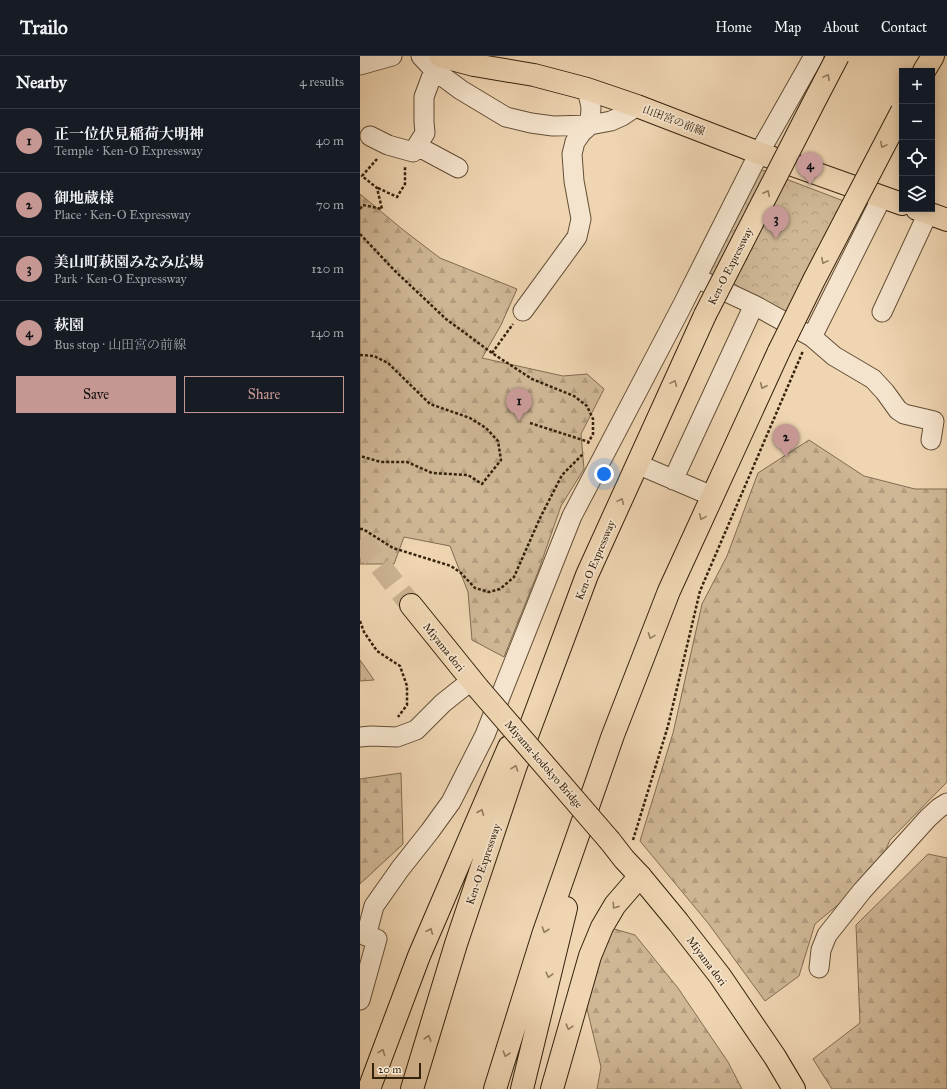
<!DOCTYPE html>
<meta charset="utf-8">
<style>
:root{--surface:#171b24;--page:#20242c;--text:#f1f3f6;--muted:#9ea1a6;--line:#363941;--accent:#c59692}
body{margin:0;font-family:"IM FELL Great Primer","Noto Serif JP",serif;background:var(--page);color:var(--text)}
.controls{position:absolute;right:12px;top:12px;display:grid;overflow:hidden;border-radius:0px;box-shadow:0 2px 10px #0003}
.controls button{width:36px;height:36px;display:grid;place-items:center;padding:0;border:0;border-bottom:1px solid var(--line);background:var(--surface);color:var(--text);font:20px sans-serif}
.scale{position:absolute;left:12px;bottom:10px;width:49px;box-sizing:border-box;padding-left:4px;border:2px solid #34220b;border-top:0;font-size:11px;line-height:14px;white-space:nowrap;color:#34220b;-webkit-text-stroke:3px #f5e4cd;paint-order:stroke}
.you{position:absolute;left:244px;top:418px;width:14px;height:14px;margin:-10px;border:3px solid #fff;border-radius:50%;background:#1a73e8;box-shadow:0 0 0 6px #1a73e833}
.badge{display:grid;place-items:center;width:26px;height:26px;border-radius:50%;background:var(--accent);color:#111;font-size:13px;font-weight:700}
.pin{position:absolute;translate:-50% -33px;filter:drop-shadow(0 1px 2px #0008)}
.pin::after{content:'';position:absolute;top:21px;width:14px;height:12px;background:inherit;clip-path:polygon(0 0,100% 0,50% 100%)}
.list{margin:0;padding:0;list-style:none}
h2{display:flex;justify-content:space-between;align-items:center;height:52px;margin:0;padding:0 16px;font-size:17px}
h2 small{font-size:13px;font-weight:400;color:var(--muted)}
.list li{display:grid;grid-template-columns:26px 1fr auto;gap:12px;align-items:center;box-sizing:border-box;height:64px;padding:0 16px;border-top:1px solid var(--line)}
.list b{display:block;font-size:15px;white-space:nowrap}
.list p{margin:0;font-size:13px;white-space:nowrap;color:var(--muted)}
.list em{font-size:13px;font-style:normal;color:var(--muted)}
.actions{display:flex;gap:8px;padding:12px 16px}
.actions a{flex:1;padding:9px 0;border:1px solid var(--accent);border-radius:0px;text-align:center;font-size:14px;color:var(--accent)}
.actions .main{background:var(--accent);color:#111}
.icon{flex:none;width:22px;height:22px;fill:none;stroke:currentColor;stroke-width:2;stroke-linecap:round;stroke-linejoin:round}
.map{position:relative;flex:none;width:587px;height:1033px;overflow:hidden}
header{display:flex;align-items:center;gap:24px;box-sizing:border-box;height:56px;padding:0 20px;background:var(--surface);border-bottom:1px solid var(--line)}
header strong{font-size:19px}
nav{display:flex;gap:22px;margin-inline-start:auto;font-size:14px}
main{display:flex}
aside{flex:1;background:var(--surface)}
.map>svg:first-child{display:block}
.forest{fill:url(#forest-firs);stroke:#826c50}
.park{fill:url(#park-crowns);stroke:#826c50}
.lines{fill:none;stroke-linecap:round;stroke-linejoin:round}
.major-tunnel{stroke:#cab191;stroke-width:22;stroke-dasharray:22 11;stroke-linecap:butt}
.minor-casing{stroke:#634f35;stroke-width:21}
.major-casing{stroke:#34220b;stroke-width:24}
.highway-casing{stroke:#34220b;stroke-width:24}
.path{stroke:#34220b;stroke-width:2.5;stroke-dasharray:3 2;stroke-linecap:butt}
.minor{stroke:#f5e4cd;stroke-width:19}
.major{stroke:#efd5b2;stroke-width:22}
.highway{stroke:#efd5b2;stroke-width:22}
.major-bridge-casing{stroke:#34220b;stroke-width:24;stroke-linecap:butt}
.highway-bridge-casing{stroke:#34220b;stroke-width:24;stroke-linecap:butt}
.major-bridge{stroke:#efd5b2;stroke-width:22}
.highway-bridge{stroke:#efd5b2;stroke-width:22}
.oneway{stroke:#927c5e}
.labels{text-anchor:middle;stroke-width:3.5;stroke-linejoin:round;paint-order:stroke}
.street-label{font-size:11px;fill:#34220b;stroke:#f5e4cd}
</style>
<header>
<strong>Trailo</strong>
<nav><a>Home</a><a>Map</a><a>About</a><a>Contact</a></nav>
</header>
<main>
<aside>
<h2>Nearby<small>4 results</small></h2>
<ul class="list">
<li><span class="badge">1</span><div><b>正一位伏見稲荷大明神</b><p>Temple · Ken-O Expressway</p></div><em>40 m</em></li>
<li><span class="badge">2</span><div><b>御地蔵様</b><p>Place · Ken-O Expressway</p></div><em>70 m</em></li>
<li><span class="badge">3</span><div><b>美山町萩園みなみ広場</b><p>Park · Ken-O Expressway</p></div><em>120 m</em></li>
<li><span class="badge">4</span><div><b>萩園</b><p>Bus stop · 山田宮の前線</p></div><em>140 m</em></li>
</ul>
<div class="actions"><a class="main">Save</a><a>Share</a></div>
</aside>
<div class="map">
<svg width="587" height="1033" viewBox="0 0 587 1033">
<defs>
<pattern id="forest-firs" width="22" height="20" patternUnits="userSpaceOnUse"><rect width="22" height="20" fill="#cfb796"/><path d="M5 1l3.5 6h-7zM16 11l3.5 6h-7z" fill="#b29d80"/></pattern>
<pattern id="park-crowns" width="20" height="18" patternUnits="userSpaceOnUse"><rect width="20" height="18" fill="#cfb796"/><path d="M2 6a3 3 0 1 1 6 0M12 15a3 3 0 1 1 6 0" fill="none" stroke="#b29d80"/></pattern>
</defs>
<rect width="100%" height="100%" fill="#efd5b2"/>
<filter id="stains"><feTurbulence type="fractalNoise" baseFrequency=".005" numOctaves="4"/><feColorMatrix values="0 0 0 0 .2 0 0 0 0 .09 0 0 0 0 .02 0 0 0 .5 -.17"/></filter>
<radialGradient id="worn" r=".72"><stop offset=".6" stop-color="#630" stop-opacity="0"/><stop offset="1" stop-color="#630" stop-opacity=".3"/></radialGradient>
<path class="forest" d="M0,138L42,173L80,202L157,233L141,269L122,302L203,320L227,318L244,333L221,378L224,413L201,450L178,516L144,601L112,584L108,536L90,490L44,481L34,508H0Z
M449,384L504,420L555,433H587V726L530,784L515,818L455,868L439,920L405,945L348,867L280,785L313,677L342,548L367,500L398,417Z
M0,604L14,624L0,625Z
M41,717L43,788L0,828V723Z
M568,798L587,802V1033H472L453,1003L500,967L496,869Z
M251,872L275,879L318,932L368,1006L382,1033H237L241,1011L222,932Z"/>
<path class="park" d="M397,112L489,147L431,258L345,218Z"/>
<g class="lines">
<path class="major-tunnel" d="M0,484L51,549"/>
<defs>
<path id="minor" d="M61,0L74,14L101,34L146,61L171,67L193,70L230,69L251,65L262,60L277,50
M0,9L32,0
M10,80L28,89L53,96L65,77L64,66V41L74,14
M57,90L98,112
M345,226L394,249L452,281L474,300L513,323L525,336L538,354L544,358L574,365L571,384
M163,255L217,181L221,163L214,125L212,98L215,86L222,76L230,69L231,51L227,33
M522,256L568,157
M452,281L522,141
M277,408L352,440
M313,424L394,249
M0,681L11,680L37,681L56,674L83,647L112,624
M459,912L461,894L467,879L502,835L568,762L579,752L587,747
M0,944L17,883L6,880L14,850L40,813L70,775L91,746L125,679L212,460L322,250L399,97L454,0"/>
<path id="major" d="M80,0L114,9L174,19L227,33L277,50L399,97L542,148
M557,153L587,164
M51,549L118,632
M250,785L264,803L280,820L318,866L360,920L415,1001L434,1033"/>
<path id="highway" d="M564,15L573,0
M9,1033L59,900L149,691
M52,1033L96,888L155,712L227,519L345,259
M135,1033L183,879L253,679L309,535L419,295
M162,1033L206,852
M192,1033L230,900L242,871L255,849L280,820"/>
</defs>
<use href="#minor" class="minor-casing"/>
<use href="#major" class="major-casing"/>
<use href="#highway" class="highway-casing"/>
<path class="path" d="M18,132L37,141L45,128V111
M0,153L3,149L22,153L17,132L2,120L17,103
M0,178L35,215L86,263L132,297L172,323L214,340L227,350L233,363V378L227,389
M132,297L153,268
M0,299L14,300L28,307L70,348L110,362L126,372L138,385L141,404L122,428L108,419L72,417L47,406H21L0,400
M170,367L229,386
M0,473H3L33,492L91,510L101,517L115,532L129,536L140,533L154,521L180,462L202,419L224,397
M0,565L4,576L17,595L40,610L47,630V649L38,661
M273,784L308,670L340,535L443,295"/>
<use href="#minor" class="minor"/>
<use href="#major" class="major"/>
<use href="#highway" class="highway"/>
<defs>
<path id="major-bridge" d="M118,632L250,785"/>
<path id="highway-bridge" d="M345,259L455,44L478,0
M419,295L454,224L542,55"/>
</defs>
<use href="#major-bridge" class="major-bridge-casing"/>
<use href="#highway-bridge" class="highway-bridge-casing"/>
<use href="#major-bridge" class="major-bridge"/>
<use href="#highway-bridge" class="highway-bridge"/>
</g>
<defs><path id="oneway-chevron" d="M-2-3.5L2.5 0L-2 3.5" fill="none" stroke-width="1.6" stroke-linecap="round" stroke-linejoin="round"/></defs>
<g class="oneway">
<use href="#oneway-chevron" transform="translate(467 21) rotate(-62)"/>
<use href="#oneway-chevron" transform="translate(523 89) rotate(118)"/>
<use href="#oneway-chevron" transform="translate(407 137) rotate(-63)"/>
<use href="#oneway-chevron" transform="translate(464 205) rotate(118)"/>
<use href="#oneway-chevron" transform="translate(314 327) rotate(-66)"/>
<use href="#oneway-chevron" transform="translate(403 330) rotate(115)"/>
<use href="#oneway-chevron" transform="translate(261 445) rotate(-66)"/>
<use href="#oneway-chevron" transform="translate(342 461) rotate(114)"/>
<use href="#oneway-chevron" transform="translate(291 580) rotate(111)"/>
<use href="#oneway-chevron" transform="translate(155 712) rotate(-71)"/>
<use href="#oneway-chevron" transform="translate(121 756) rotate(-67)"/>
<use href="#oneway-chevron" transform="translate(255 850) rotate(125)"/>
<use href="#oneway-chevron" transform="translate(185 874) rotate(109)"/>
<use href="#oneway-chevron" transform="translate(70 875) rotate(-67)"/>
<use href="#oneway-chevron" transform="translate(189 919) rotate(104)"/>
<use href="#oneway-chevron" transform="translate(209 971) rotate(106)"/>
<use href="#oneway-chevron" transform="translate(68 982) rotate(-73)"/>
<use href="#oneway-chevron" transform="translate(22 996) rotate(-69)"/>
<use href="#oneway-chevron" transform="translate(146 998) rotate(107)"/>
</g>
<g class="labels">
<g class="street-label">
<text transform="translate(314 64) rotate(21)" y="4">山田宮の前線</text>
<text transform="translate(370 210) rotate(-63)" y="4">Ken-O Expressway</text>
<text transform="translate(235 504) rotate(-67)" y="4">Ken-O Expressway</text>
<text transform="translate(84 591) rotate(51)" y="4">Miyama dori</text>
<text transform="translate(184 708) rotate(49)" y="4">Miyama-kodokyo Bridge</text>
<text transform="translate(123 808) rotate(-71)" y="4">Ken-O Expressway</text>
<text transform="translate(347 905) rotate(53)" y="4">Miyama dori</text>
</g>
</g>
<rect width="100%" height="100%" filter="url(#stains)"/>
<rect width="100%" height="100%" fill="url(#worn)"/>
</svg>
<div class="controls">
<button>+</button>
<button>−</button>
<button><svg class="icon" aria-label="locate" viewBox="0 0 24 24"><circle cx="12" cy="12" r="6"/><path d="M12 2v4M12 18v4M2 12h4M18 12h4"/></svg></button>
<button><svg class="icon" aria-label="layers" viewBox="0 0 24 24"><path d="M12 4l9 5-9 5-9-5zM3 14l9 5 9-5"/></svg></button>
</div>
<div class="scale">20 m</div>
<div class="you"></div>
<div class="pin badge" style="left:159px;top:365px">1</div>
<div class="pin badge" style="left:426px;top:401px">2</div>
<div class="pin badge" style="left:416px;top:183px">3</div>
<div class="pin badge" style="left:450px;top:129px">4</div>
</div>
</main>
